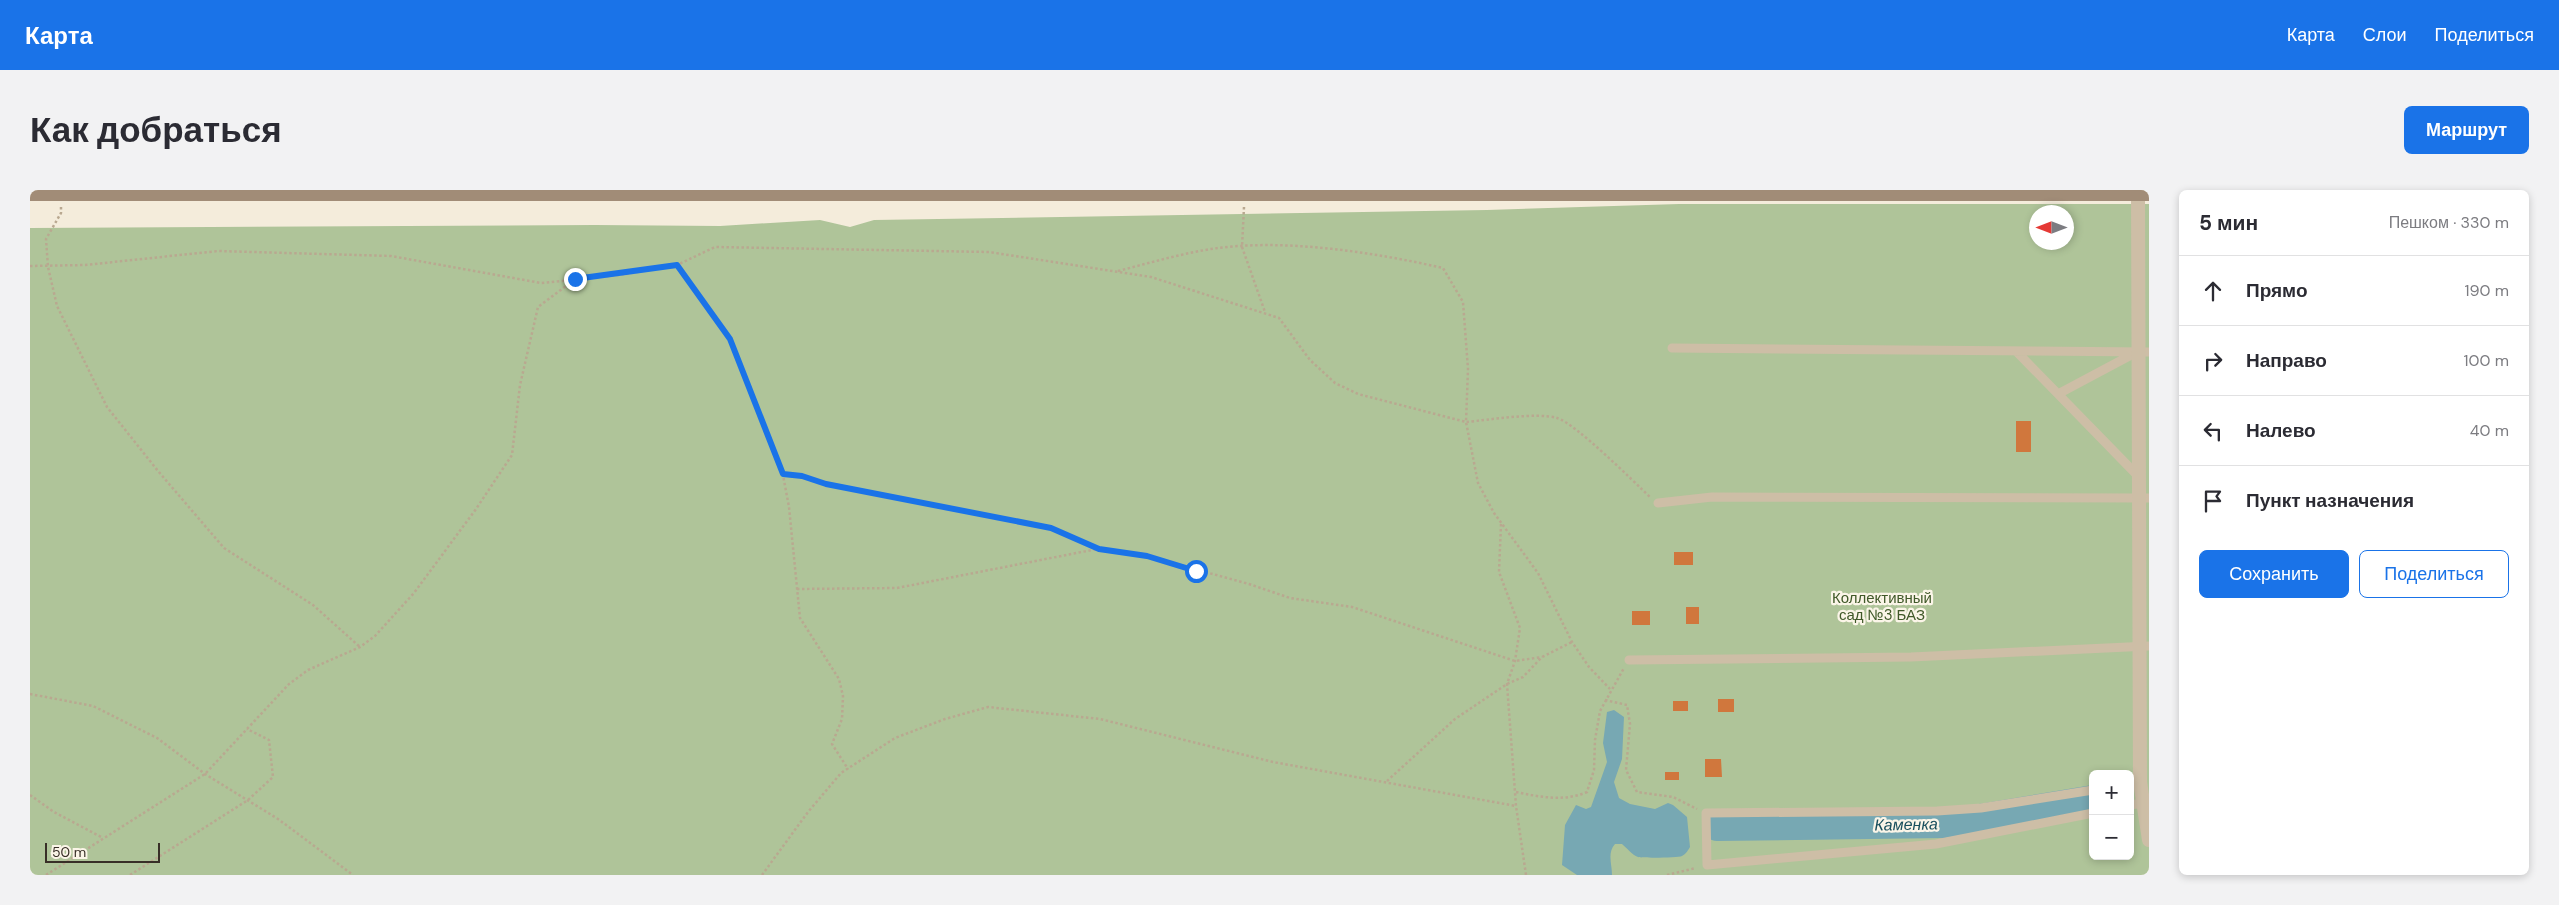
<!DOCTYPE html>
<html lang="ru">
<meta charset="utf-8">
<style>
:root{--surface:#fff;--page:#f2f2f3;--text:#2b2b33;--muted:#7c7c81;--line:#e1e1e2;--accent:#1a73e8}
body{margin:0;font-family:"DM Sans",sans-serif;background:var(--page);color:var(--text)}
.controls{position:absolute;right:15px;bottom:15px;display:grid;overflow:hidden;border-radius:8px;box-shadow:0 2px 8px #0003}
.controls button{width:45px;height:45px;display:grid;place-items:center;padding:0;border:0;border-bottom:1px solid var(--line);background:var(--surface);color:var(--text);font:25px sans-serif}
.compass{position:absolute;left:1999px;top:15px;width:45px;height:45px;border-radius:50%;background:var(--surface);box-shadow:0 2px 8px #0003;rotate:270deg}
.scale{position:absolute;left:15px;bottom:12px;width:115px;box-sizing:border-box;padding-left:5px;border:2px solid #382f27;border-top:0;font-size:14px;line-height:18px;white-space:nowrap;color:#382f27;-webkit-text-stroke:4px #fbf5e8;paint-order:stroke}
.stop{position:absolute;width:15px;height:15px;margin:-11px;border:4px solid #1a73e8;border-radius:50%;background:#fff}
.stop.end{background:#1a73e8;border-color:#fff;box-shadow:0 1px 5px #0008}
.list{margin:0;padding:0;list-style:none}
h2{display:flex;justify-content:space-between;align-items:center;height:65px;margin:0;padding:0 20px;font-size:21px}
h2 small{font-size:16px;font-weight:400;color:var(--muted)}
.list li{display:grid;grid-template-columns:32px 1fr auto;gap:15px;align-items:center;box-sizing:border-box;height:70px;padding:0 20px;border-top:1px solid var(--line)}
.list b{display:block;font-size:19px;white-space:nowrap}
.list em{font-size:16px;font-style:normal;color:var(--muted)}
.actions{display:flex;gap:10px;padding:15px 20px}
.actions a{flex:1;padding:11px 0;border:1px solid var(--accent);border-radius:8px;text-align:center;font-size:18px;color:var(--accent)}
.actions .main{background:var(--accent);color:#fff}
.icon{flex:none;width:28px;height:28px;fill:none;stroke:currentColor;stroke-width:2;stroke-linecap:round;stroke-linejoin:round}
.map{position:relative;flex:none;width:2119px;height:685px;overflow:hidden;border-radius:8px}
header{display:flex;align-items:center;gap:30px;box-sizing:border-box;height:70px;padding:0 25px;background:var(--accent);color:#fff}
header strong{font-size:24px}
nav{display:flex;gap:28px;margin-inline-start:auto;font-size:18px}
.intro{display:flex;align-items:center;justify-content:space-between;box-sizing:border-box;height:120px;padding:0 30px}
h1{margin:0;font-size:35px}
.button{padding:12px 22px;border-radius:8px;background:var(--accent);color:#fff;font-size:18px;font-weight:700}
main{display:flex;gap:30px;padding:0 30px}
aside{flex:1;background:var(--surface);border-radius:8px;box-shadow:0 2px 8px #0003}
.map>svg:first-child{display:block}
.green{fill:#afc499;fill-rule:evenodd}
.water{fill:#77a8b3}
.lines{fill:none;stroke-linecap:round;stroke-linejoin:round}
.river{stroke:#77a8b3;stroke-width:28}
.building{fill:#d0773d}
.path{stroke:#b9a890;stroke-width:2.5;stroke-dasharray:2.5 2.5;stroke-linecap:butt}
.service{stroke:#cdbea6;stroke-width:9}
.minor{stroke:#cdbea6;stroke-width:14}
.secondary{stroke:#a18c77;stroke-width:14}
.route{stroke:#1a73e8;stroke-width:6}
.labels{text-anchor:middle;stroke-width:4.5;stroke-linejoin:round;paint-order:stroke}
.park-label{font-size:15px;fill:#405929;stroke:#fbf5e8}
.water-label{font-size:16px;font-style:italic;fill:#194f5d;stroke:#fbf5e8}
</style>
<header>
<strong>Карта</strong>
<nav><a>Карта</a><a>Слои</a><a>Поделиться</a></nav>
</header>
<div class="intro"><h1>Как добраться</h1><a class="button">Маршрут</a></div>
<main>
<div class="map">
<svg width="2119" height="685" viewBox="0 0 2119 685">
<rect width="100%" height="100%" fill="#f4ecdb"/>
<path class="green" d="M1649,14H2119V685H0V38L565,35L690,36L790,30L820,37L844,30L1457,20ZM2006,22H2036V52H2006ZM2063,584H2100V666H2063Z"/>
<path class="water" d="M1584,520L1594,527L1592,569L1584,592L1589,608L1600,614L1625,619L1638,613L1643,615L1657,627L1660,657C1658,660 1656,664 1652,666C1648,668 1612,668 1608,667C1602,665 1597,658 1592,654H1585C1577,663 1582,674 1582,685H1547L1532,675L1535,635L1546,615L1556,619L1561,617L1577,572L1573,553L1577,522Z"/>
<g class="lines">
<path class="river" d="M1687,637L1914,634L2063,609"/>
</g>
<path class="building" d="M1986,231H2001V262H1986Z
M1644,362H1663V375H1644Z
M1656,417H1669V434H1656Z
M1602,421H1620V435H1602Z
M1688,509H1704V522H1688Z
M1643,511H1658V521H1643Z
M1675,569H1691L1692,587H1675Z
M1635,582H1649V590H1635Z"/>
<g class="lines">
<path class="path" d="M31,17V23L16,49L18,77L27,116L77,217L128,281L194,358L283,415L330,457
M1214,17L1212,57L1235,122
M647,75L700,149L753,285L759,317L770,428L809,489L813,506L812,529L802,554L818,579
M0,76L55,75L188,61L361,66L511,93L590,85L647,75L685,57L959,62L1121,87L1249,128L1280,170L1305,193L1328,204L1436,232L1448,293L1464,323L1508,383L1542,452L1559,477L1580,499
M1088,81C1119,73 1150,64 1181,59C1253,48 1342,62 1413,78L1433,112L1438,179L1436,232C1458,230 1507,222 1527,228C1545,233 1603,291 1620,307
M753,285L772,286L796,294L1021,338L1069,359L1117,366L1219,394L1260,408L1322,417L1485,471L1512,467
M1471,334L1469,382L1490,438L1485,471L1477,494L1486,616L1496,685
M767,399L867,398L1067,359
M0,504L63,516L127,548L175,584L248,629L323,685
M1575,510L1597,515L1600,534L1596,580L1607,602L1643,607L1667,619
M1357,591L1425,529L1477,494L1493,487L1512,467L1542,452
M1486,602C1510,607 1534,612 1557,602L1564,580L1565,550L1570,521L1594,478
M0,605L24,622L73,648
M16,685L175,584L259,494L278,480L330,457L345,446L384,403L446,319L482,265L490,195L508,117L544,90
M100,685L218,610L243,587L239,550L217,539
M732,685L778,622L811,583L865,548L915,529L958,517L1070,529L1243,572L1486,616
M1637,685L1666,678"/>
<path class="service" d="M1642,158L2119,162
M1986,161L2108,286
M2028,204L2105,163
M1628,313L1682,307L2119,308
M1599,470L1881,467L2119,456
M2063,600L1951,618L1907,621L1676,623L1677,675L1906,654L2063,623
M2100,615L2113,613"/>
<path class="minor" d="M2108,4L2110,592L2119,650"/>
<path class="secondary" d="M0,4H2119"/>
</g>
<g class="lines">
<path class="route" d="M545,89L647,75L700,149L753,284L772,286L796,294L1021,338L1069,359L1117,366L1166,381"/>
</g>
<g class="labels">
<g class="park-label">
<text x="1852" y="413">Коллективный<tspan x="1852" dy="17">сад №3 БАЗ</tspan></text>
</g>
<g class="water-label">
<text transform="translate(1876 634) rotate(-1)" y="6">Каменка</text>
</g>
</g>
</svg>
<div class="controls">
<button>+</button>
<button>−</button>
</div>
<svg class="compass" viewBox="-18 -18 36 36"><path d="M0-13l5 13h-10z" fill="#e53935"/><path d="M0 13l5-13h-10z" fill="#7c7c81"/></svg>
<div class="scale">50 m</div>
<div class="stop" style="left:1166px;top:381px"></div>
<div class="stop end" style="left:545px;top:89px"></div>
</div>
<aside>
<h2>5 мин<small>Пешком · 330 m</small></h2>
<ul class="list">
<li><svg class="icon" aria-label="ahead" viewBox="0 0 24 24"><path d="M12 20V5M6 11l6-6 6 6"/></svg><div><b>Прямо</b></div><em>190 m</em></li>
<li><svg class="icon" aria-label="right" viewBox="0 0 24 24"><path d="M7 20v-9h11M14 6l5 5-5 5"/></svg><div><b>Направо</b></div><em>100 m</em></li>
<li><svg class="icon" aria-label="left" viewBox="0 0 24 24"><path d="M17 20v-9H6M10 6l-5 5 5 5"/></svg><div><b>Налево</b></div><em>40 m</em></li>
<li><svg class="icon" aria-label="arrive" viewBox="0 0 24 24"><path d="M6 21V4h12l-3 4 3 4H6"/></svg><div><b>Пункт назначения</b></div></li>
</ul>
<div class="actions"><a class="main">Сохранить</a><a>Поделиться</a></div>
</aside>
</main>
